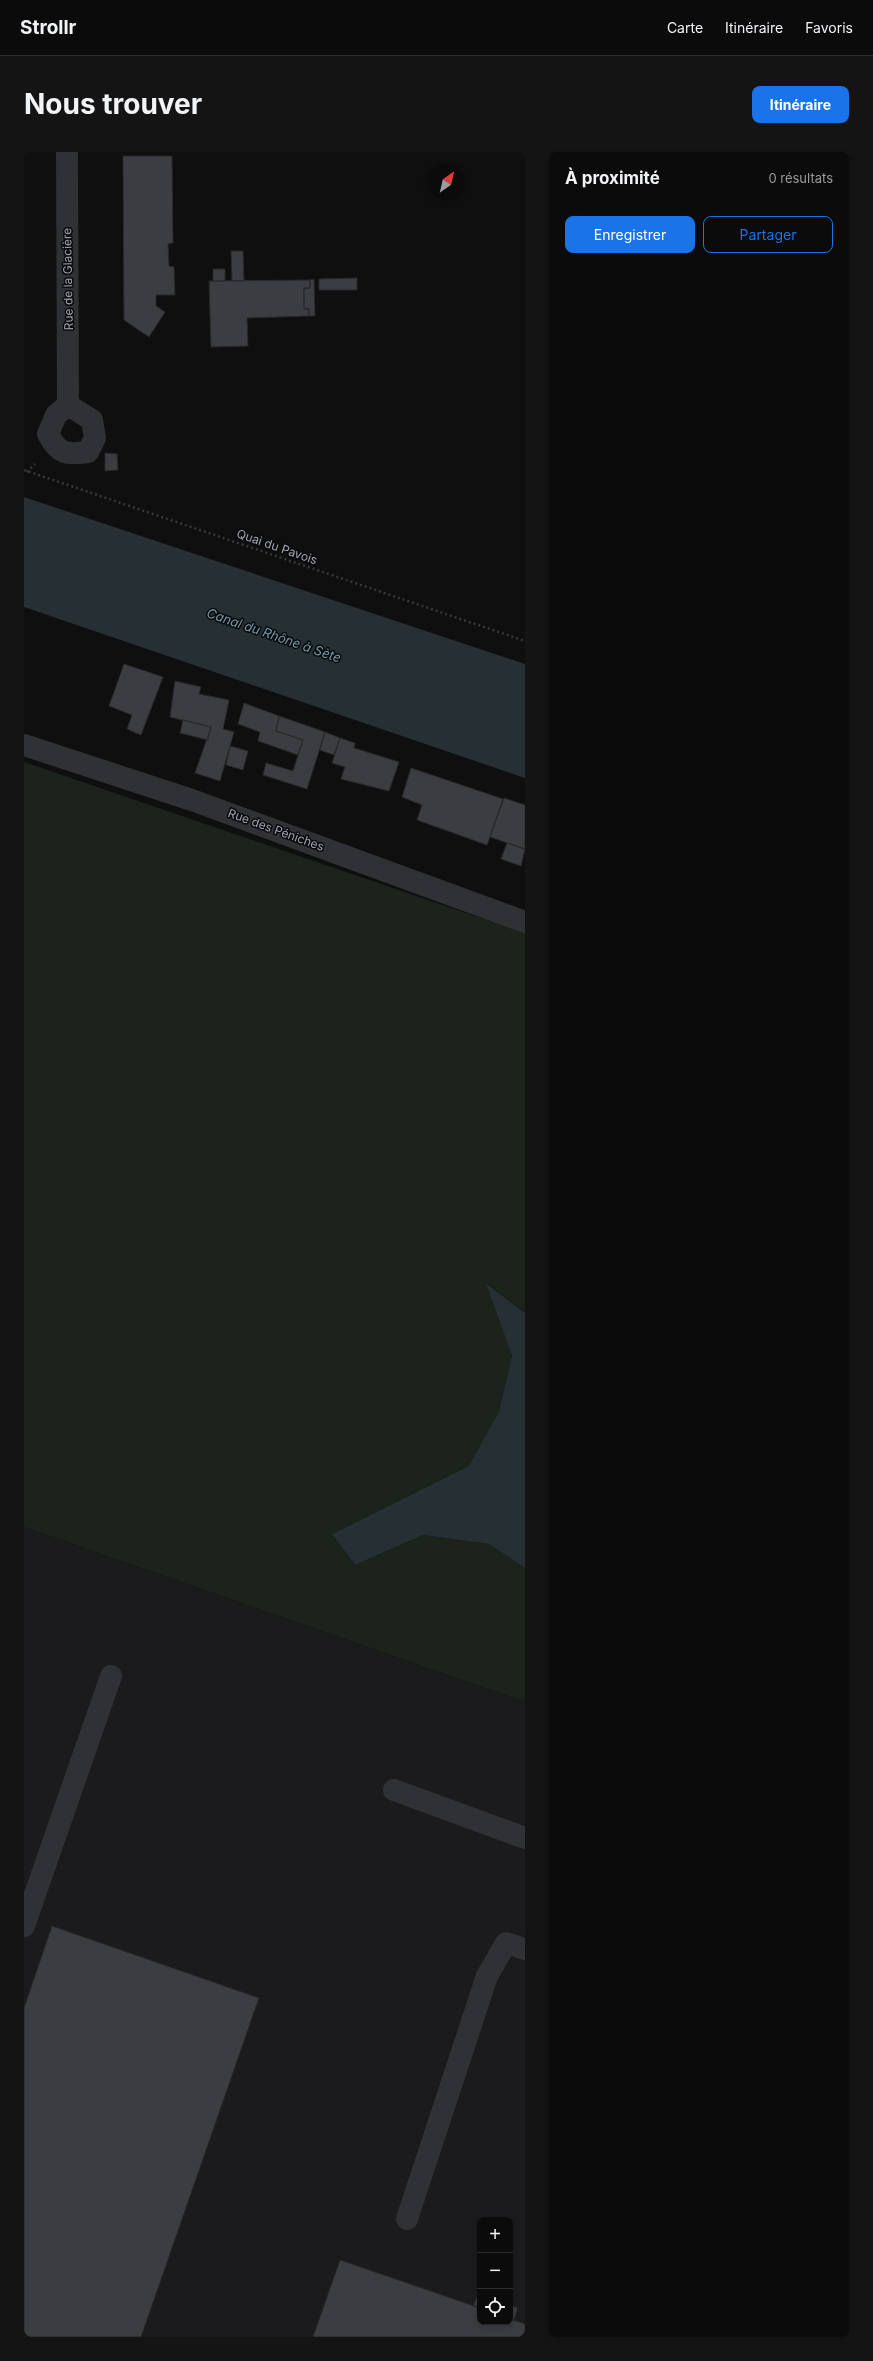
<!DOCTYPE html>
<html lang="fr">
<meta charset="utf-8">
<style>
:root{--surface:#0b0b0c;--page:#141415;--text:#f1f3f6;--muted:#9a9b9d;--line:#2b2b2d;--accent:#1a73e8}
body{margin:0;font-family:Inter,sans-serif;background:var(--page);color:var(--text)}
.controls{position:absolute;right:12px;bottom:12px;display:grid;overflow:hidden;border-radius:8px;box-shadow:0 2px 6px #0003}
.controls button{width:36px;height:36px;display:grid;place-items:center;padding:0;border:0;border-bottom:1px solid var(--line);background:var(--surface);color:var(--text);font:20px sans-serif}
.compass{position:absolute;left:405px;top:12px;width:36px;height:36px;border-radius:50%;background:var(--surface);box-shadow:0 2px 6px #0003;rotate:34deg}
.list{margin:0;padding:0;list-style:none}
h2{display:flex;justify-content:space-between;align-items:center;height:52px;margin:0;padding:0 16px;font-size:17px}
h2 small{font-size:13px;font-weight:400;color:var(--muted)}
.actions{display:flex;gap:8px;padding:12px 16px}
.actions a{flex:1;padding:9px 0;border:1px solid var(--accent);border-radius:8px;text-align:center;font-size:14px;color:var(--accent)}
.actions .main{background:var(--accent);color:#fff}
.icon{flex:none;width:22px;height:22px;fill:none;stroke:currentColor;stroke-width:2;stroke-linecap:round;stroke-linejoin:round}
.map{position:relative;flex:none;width:501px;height:2185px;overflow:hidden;border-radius:8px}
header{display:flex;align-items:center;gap:24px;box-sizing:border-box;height:56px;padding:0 20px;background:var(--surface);border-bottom:1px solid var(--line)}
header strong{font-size:19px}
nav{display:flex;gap:22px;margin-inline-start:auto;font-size:14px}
.intro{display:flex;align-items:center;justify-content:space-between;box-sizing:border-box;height:96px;padding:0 24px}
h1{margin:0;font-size:28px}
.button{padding:10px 18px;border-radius:8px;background:var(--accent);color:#fff;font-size:14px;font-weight:700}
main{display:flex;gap:24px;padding:0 24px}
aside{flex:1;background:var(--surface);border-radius:8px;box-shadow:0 2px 6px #0003}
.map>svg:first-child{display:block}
.built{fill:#1b1b1d;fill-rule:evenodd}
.green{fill:#1b231b}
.water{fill:#252f34}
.building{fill:#3b3d40;stroke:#29292c}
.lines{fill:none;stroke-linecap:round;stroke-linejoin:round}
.path{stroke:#36383c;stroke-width:2.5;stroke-dasharray:2 3;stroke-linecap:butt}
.minor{stroke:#303135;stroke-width:22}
.labels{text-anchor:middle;stroke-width:3;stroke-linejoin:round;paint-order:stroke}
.street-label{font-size:12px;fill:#9fa7b2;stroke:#0a0a0b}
.water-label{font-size:13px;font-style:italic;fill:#749aae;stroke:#0a0a0b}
</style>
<header>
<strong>Strollr</strong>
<nav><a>Carte</a><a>Itinéraire</a><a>Favoris</a></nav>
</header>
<div class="intro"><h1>Nous trouver</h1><a class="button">Itinéraire</a></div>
<main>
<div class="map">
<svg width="501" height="2185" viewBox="0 0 501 2185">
<rect width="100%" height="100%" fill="#0f0f10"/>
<path class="built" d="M0,1375L501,1550V2185H0ZM456,2068H486V2170H456Z"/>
<path class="green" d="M0,610L501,781V1161L463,1131L488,1204L475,1259L445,1315L308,1382L331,1413L399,1383L465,1392L501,1416V1550L0,1375Z"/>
<path class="water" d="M0,345L501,512V626L0,455Z
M462,1131L501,1161V1416L465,1392L399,1383L331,1413L308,1382L445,1314L475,1259L488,1204Z"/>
<path class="building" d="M99,4H148L149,91L144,92L145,114L150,115L151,143H132V154L141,160L125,185L100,168Z
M207,99H219L220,129H208Z
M189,117H201V129H189Z
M333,126V138H295V127Z
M290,127L291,164H285V157H280V136H286V128Z
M286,128V136H280V157H285V164L223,166L224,194L187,195L185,129Z
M81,301L93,302L94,318L81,319Z
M100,512L139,525L117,583L103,577L108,563L85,554Z
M151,529L177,535L175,542L205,548L199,577L210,580L196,629L171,621L187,575L146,565Z
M220,551L255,564L252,579L279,588L274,603L234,589L236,580L214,572Z
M255,564L301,580L283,637L239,623L242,611L269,619L279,588L252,579Z
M159,568L187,575L184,588L156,581Z
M301,580L316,586L310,603L296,598Z
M316,586L331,591L330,596L375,610L365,639L317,627L321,615L308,611Z
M206,594L224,599L219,618L202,613Z
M387,616L479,647L463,693L393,668L398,653L378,645Z
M480,646L501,653V697L466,685Z
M483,691L501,697L497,714L477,707Z
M28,1774L235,1846L117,2185H0V1856Z
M316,2108L456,2156V2170H486V2167L501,2172V2185H289Z
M454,2142L456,2143V2156L449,2154Z
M486,2153L494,2156L490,2168L486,2167Z"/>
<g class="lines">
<path class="path" d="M0,318L501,489
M3,320L11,312"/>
<path class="minor" d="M43,0L44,253
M44,253L68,268L71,286L64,300C43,303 34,302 24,282L32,263Z
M0,593L168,648L501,770
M370,1638L501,1686
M0,1774L87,1524
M383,2067L463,1824L482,1791L501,1797"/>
</g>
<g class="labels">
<g class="street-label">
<text transform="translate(44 127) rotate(-91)" y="4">Rue de la Glacière</text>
<text transform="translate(253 395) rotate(19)" y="4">Quai du Pavois</text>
<text transform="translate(252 678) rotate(20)" y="4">Rue des Péniches</text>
</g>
<g class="water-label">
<text transform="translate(250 483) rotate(19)" y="5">Canal du Rhône à Sète</text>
</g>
</g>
</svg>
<div class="controls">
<button>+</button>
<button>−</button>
<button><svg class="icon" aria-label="locate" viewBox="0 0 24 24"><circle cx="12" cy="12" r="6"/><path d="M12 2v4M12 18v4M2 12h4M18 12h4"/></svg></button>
</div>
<svg class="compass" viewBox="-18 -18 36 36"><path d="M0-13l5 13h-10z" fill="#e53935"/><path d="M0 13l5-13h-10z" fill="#9a9b9d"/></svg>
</div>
<aside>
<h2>À proximité<small>0 résultats</small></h2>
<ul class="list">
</ul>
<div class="actions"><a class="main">Enregistrer</a><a>Partager</a></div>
</aside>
</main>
